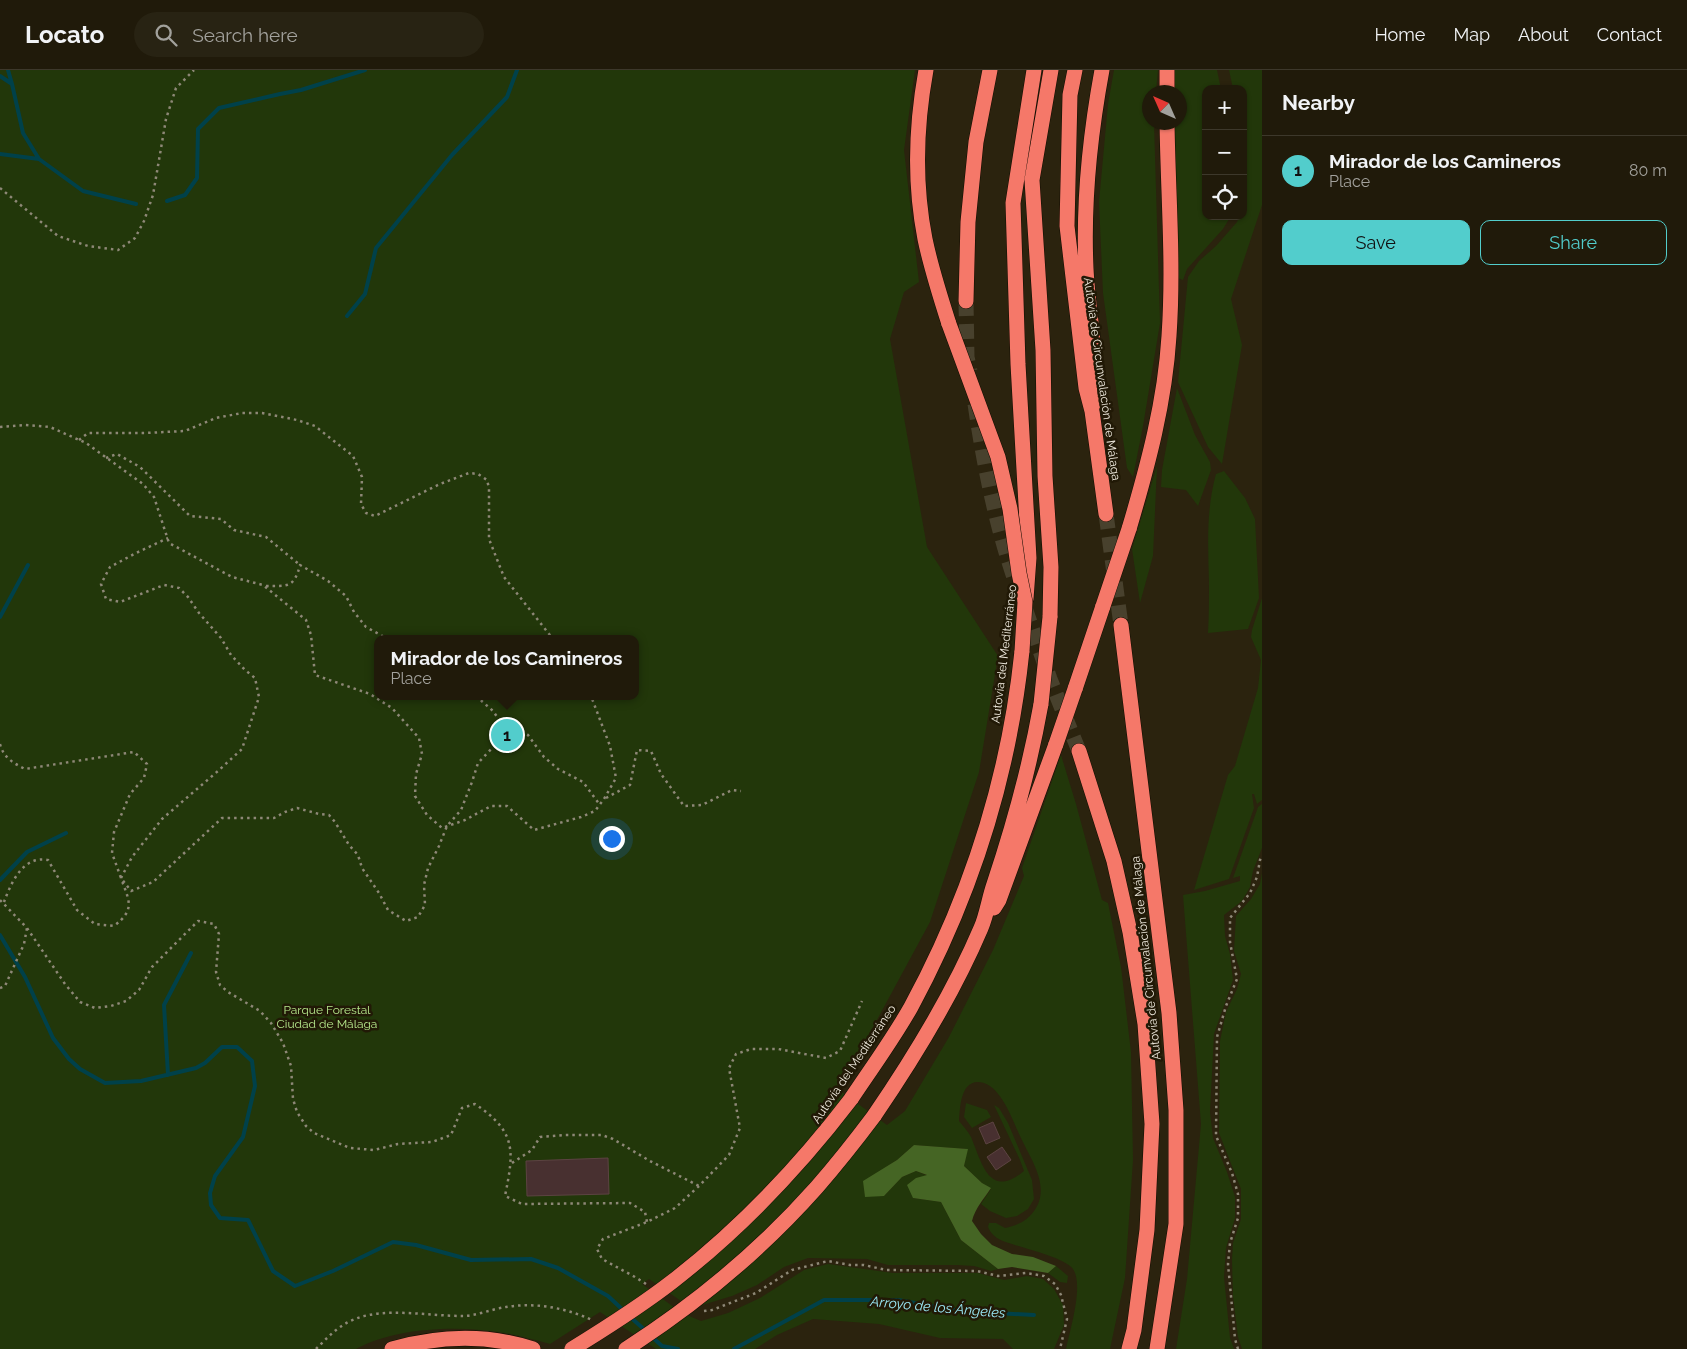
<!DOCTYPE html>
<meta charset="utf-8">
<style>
:root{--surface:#201a0a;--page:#282313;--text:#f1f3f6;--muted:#a2a19c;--line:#3d382b;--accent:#52cdcc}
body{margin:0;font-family:Raleway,sans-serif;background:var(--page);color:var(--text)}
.controls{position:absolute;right:15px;top:15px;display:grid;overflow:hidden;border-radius:10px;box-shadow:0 1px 4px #0004}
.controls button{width:45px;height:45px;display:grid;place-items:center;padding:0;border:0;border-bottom:1px solid var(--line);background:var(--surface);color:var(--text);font:25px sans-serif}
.compass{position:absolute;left:1142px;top:15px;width:45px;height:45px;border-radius:50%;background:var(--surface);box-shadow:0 1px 4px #0004;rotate:315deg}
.you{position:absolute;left:611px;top:768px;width:18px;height:18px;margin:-12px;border:4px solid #fff;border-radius:50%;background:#1a73e8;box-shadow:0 0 0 8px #1a73e833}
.badge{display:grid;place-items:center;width:32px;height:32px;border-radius:50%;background:var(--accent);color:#111;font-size:16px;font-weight:700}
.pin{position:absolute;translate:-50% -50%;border:2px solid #fff;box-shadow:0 1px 5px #0006}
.popup{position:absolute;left:374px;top:565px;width:265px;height:65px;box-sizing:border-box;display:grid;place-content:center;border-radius:10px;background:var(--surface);filter:drop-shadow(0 1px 4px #0005);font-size:16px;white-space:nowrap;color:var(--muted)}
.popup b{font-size:19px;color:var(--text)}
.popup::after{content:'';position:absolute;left:50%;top:100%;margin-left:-10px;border:10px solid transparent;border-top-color:var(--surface)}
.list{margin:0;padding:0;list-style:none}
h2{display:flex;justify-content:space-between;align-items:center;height:65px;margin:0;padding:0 20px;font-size:21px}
h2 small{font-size:16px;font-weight:400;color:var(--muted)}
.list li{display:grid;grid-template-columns:32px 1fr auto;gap:15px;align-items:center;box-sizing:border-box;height:70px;padding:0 20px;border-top:1px solid var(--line)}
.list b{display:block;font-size:19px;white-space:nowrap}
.list p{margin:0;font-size:16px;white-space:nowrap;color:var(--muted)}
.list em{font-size:16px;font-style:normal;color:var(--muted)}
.actions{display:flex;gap:10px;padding:15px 20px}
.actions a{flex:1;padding:11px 0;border:1px solid var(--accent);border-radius:10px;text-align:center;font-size:18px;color:var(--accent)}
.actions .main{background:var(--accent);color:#111}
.icon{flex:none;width:28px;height:28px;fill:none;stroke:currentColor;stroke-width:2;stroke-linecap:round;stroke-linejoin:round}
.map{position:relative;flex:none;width:1262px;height:1279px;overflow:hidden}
header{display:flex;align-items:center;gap:30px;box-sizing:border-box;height:70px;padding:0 25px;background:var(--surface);border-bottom:1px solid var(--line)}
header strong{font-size:24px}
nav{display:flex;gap:28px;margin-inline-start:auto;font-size:18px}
.search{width:350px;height:45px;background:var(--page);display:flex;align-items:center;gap:12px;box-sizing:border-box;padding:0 18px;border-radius:28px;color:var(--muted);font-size:19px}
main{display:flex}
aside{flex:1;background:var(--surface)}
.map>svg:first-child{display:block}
.green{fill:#22370a;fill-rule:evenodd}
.forest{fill:#456524}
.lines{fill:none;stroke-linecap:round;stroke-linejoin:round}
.stream{stroke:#00414a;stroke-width:4}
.building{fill:#483030;stroke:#5c4342}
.highway-tunnel{stroke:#48412d;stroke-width:15;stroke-dasharray:15 8;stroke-linecap:butt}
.highway-casing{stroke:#130c00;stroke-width:16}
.path{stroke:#8e8877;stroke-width:2.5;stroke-dasharray:2.5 4;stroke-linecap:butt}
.highway{stroke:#f57869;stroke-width:15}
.highway-bridge-casing{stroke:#130c00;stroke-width:16;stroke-linecap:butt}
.highway-bridge{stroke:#f57869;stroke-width:15}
.labels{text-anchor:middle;stroke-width:5;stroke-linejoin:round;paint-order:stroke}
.street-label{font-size:12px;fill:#efeade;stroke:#211906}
.park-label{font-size:12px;fill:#b5e78b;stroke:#211906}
.water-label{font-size:14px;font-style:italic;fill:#9ceaf8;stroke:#211906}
</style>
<header>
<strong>Locato</strong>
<div class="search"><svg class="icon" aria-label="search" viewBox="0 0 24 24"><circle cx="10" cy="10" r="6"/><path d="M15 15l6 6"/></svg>Search here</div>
<nav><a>Home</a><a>Map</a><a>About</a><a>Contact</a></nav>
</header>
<main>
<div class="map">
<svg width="1262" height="1279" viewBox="0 0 1262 1279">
<rect width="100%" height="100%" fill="#2b230e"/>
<path class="green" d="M0,0H915L904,80L919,212L904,222L890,269L927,477L998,586L979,702L930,852L839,1020L887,1055L905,1041L949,967L993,880L1024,806L1022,798L1061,685L1076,734L1102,830L1108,833L1121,897L1131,982L1133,1090L1125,1208L1110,1279H1066C1070,1260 1084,1215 1073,1199C1065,1188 1026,1179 1012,1174C1001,1171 992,1167 988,1157L989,1153H996L1005,1158C1018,1155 1028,1151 1036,1138C1050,1115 1030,1088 1020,1066C1013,1051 1002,1019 984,1013C961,1006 960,1036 959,1051C963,1056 968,1061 971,1067C982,1093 989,1130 1024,1101L1020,1090L994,1035L999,1038L1008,1053L1032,1110L1034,1129L1028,1139L1017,1146L1006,1148L990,1141L981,1134L991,1119L982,1113L964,1096L967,1079L914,1075L897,1090L864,1111L865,1126H884L902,1107L916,1101L928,1106L913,1128L941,1132L961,1170L998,1199L991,1201L974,1196L957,1195H888L867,1189L808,1188L784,1197L757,1215L732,1226L699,1236L681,1231L649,1209L642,1214L682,1243L701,1251L728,1243L760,1228L804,1200L828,1194L893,1203H978L1004,1210L1027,1206L1043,1209L1054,1219L1063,1235L1064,1255L1054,1279H1013L1003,1269L940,1268L879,1254L813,1249L777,1265L755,1279H656L600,1242L550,1274C535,1270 520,1266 505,1263C460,1255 396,1257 356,1279H0ZM378,569H636V626H378Z
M1114,0H1158L1156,22H1150V52L1154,53L1160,253L1143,356L1133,407L1127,398L1103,223L1099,132L1108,34Z
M1175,0H1217L1221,19H1206V146H1231L1223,159L1187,199L1183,210L1178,208L1173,53L1180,52V22H1174Z
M1229,0H1262V135L1231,229L1242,275L1222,394L1208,377L1178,312L1188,207L1199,191L1216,176L1237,152L1239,146H1243V19H1233Z
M1177,318L1195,365L1210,392L1211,400L1198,436L1186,420L1161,417L1162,400Z
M1157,396L1153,486L1140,533L1132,479Z
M1224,401L1245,428L1255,449L1259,528L1248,559L1208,563C1209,546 1209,529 1209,512C1208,475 1206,440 1216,404Z
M1262,528V730L1257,734L1254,724H1252L1254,738L1229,809L1194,820L1228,705L1235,696L1258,618L1261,590L1251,567L1252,560Z
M1262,734V778L1253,801L1250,817L1242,831L1224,845L1225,866L1230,884L1233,910L1214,964L1210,1042L1213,1068L1227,1102L1235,1127V1148L1226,1178L1224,1207L1230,1268L1234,1279H1176L1187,1209L1201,1054L1183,825L1205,821L1240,811V806L1233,808L1258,737Z
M1262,803V1279H1242L1238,1267L1233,1226L1232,1190L1233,1173L1241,1149V1119L1219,1063L1220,971L1226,942L1237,919L1241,904L1234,881L1236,846L1251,829L1260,814Z
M966,1033L987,1040L991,1047L972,1058L964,1047Z
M1056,1196L1068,1206L1067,1213L1060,1212L1048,1203Z"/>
<path class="forest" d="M914,1075L968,1079L964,1096L982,1113L991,1118C984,1129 975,1138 972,1151L981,1164L992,1175L1012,1184L1033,1187L1056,1196L1048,1203L1012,1197L998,1199L961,1170L941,1132L913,1128L907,1115L916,1108L927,1105L916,1101L902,1107L884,1126L865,1127L863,1111L897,1090Z"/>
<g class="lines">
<path class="stream" d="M8,0L12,14
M0,6L12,14L23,63L39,89L83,121L136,134
M0,84L39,89
M167,131L185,125L197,108L198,59L219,38L280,24L301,20L365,0
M347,246L365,224L376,178L452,85L507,27L517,0
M0,547L28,495
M0,810L27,782L66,763
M0,865L25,907L53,968L69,989L80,999L105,1013L141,1011L196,998L205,993L222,977H237L252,991L255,1016L243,1067L215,1106L210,1123L211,1135L220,1148L248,1150L273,1201L295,1216L333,1201L393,1172L416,1175L471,1190L531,1189L558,1198L608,1226L624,1241
M168,1005L164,935L191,883
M629,1246L646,1261
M651,1266L662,1276L678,1279
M734,1279L824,1230H898L960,1241L1034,1245"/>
</g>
<path class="building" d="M993,1052L1000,1068L986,1074L979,1058Z
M1002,1077L1011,1090L996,1100L987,1087Z
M608,1088L609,1124L527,1126L526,1091Z"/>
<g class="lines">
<path class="highway-tunnel" d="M966,231L967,287L970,301
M975,334C984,395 996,457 1017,516
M1106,444L1121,555
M1025,538L1050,609L1079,681"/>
<defs>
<path id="highway" d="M926,0C916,55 914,113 925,169C931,198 940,226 949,254
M1075,0L1070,25L1067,156L1086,318L1092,341L1106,444
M1167,0V22
M966,231L968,152L976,72L990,0
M1093,335C1099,290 1088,243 1086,198C1083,132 1090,65 1102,0
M1129,459C1148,395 1165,332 1169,266C1174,194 1168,124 1167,52
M1026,529L1029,488L1018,294L1013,133L1034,0
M1050,547L1051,497L1045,406L1043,280L1032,110L1051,0
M1121,555L1169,943L1176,1040V1154L1157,1279
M1075,619L1103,536
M1079,681L1114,791L1130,862L1145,954L1152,1054L1147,1160L1134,1260L1129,1279
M994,838L999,830L1056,674
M851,1029C871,999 893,969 911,937C971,826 1009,706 1022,581
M874,1046C915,986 953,924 981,858C987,844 989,828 994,814C1014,754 1030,696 1041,634
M392,1279C438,1266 487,1264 533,1279"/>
</defs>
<use href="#highway" class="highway-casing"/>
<path class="path" d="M0,118L58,166L88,176L118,180L135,168L144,151L153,125L166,49L176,18L194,0
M0,357L25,355L50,357L86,373L143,414L154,427L169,473L232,507L263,515L306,550L311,565L315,605L370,624L392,638L419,668L422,684L416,704L415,726L427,745L442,758L465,750L491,736H507L534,760L581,747L595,741L604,729L616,708L610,676L591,626
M79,370L88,363H145L185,361L216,348L242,343H262L297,350L315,356L353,386L362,407L361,434L366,443L375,446L440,414L469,403L478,404L487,410L489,418V469L504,507L553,569
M106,388L117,384L140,397L190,446L221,449L234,460L266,467L300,495
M266,516C288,516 294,518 300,495L328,511L346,526L354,542L366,557L388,569
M476,626L493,641L505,658
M0,674C3,687 13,693 25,699L134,682L147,694L144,708L130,724L114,762L112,783L121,808L131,821L153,812L222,748H274L285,742L297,738L319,744L329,745L335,752L349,775L358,785L362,798L379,823L388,840L406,851L418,847L425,835L424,815L428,798L439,776L447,756L461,740L472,712L478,693L496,674L505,658L515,659L528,665L544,687L558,699L583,712L600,735
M606,728L630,715L637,680L651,681L661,704L684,736L702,735L732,720L741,721
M0,830L27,858L65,914L80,932L95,938L111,936L126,931L139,920L152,897L198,851L214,854L219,864L216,902L220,915L228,922L260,941L271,953L283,973L291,996L293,1029L297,1042L306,1056L314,1063L350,1078L374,1080L398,1074L432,1072L451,1065L462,1038L475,1034C517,1062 514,1081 505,1126L522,1134L630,1133L645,1142L647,1152
M4,832C11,813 23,785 48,790L77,840L95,854L114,856C136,839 129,831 121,808L132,787L162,749L218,701L242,679L259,627L255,608L245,600L231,585L221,568L199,543L188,527L179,518L164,515L120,532L106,529L101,514L110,497L136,483L168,468
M0,918L5,916L24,874L27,858
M512,1093L532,1080L540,1067L565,1065H602L613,1069L650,1091L699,1116
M646,1214L635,1207L602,1189L597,1179L603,1169L647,1152L675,1138L699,1116L729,1085L740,1058L729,998L736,984L751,979H778L826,988L840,981L862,931
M704,1241L712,1240L756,1223L792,1200L828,1191L850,1195H864L886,1200L977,1201L998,1206L1026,1203L1044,1206L1055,1214L1061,1225L1067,1249L1060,1279
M316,1279C328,1267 339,1255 355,1249C385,1237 429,1246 462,1246C476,1246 492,1239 506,1237C535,1232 566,1238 592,1250
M1238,1279L1235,1269L1228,1194L1230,1173L1238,1148V1124L1232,1103L1216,1066L1217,967L1226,936L1237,909L1230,872V848L1250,823L1257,807L1260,790L1262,785"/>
<use href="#highway" class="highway"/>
<defs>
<path id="highway-bridge" d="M949,254L998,387L1010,439L1019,503L1025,532L1022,581
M1103,536L1129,459
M1041,634L1050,547
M1056,674L1075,619
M572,1279C606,1258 641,1236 673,1211C740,1159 799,1097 851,1029
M626,1279C696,1234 762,1179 817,1117C837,1094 856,1070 874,1046"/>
</defs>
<use href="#highway-bridge" class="highway-bridge-casing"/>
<use href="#highway-bridge" class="highway-bridge"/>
</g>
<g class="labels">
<g class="street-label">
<text transform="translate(1102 309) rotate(82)" y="4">Autovía de Circunvalación de Málaga</text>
<text transform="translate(1004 584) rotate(-83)" y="4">Autovía del Mediterráneo</text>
<text transform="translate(1146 888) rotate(-96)" y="4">Autovía de Circunvalación de Málaga</text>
<text transform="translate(854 994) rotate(-56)" y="4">Autovía del Mediterráneo</text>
</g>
<g class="park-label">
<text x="327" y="944">Parque Forestal<tspan x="327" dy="14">Ciudad de Málaga</tspan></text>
</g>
<g class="water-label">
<text transform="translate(938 1237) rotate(5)" y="5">Arroyo de los Ángeles</text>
</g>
</g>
</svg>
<div class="controls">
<button>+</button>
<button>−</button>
<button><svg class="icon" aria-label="locate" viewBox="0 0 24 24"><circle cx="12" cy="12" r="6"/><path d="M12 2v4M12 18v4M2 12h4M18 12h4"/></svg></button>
</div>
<svg class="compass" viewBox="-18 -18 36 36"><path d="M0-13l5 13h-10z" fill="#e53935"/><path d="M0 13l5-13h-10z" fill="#a2a19c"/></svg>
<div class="you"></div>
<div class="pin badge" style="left:507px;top:665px">1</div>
<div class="popup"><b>Mirador de los Camineros</b>Place</div>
</div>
<aside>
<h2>Nearby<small></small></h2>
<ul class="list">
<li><span class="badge">1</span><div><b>Mirador de los Camineros</b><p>Place</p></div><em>80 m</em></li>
</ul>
<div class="actions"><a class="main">Save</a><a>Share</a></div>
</aside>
</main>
